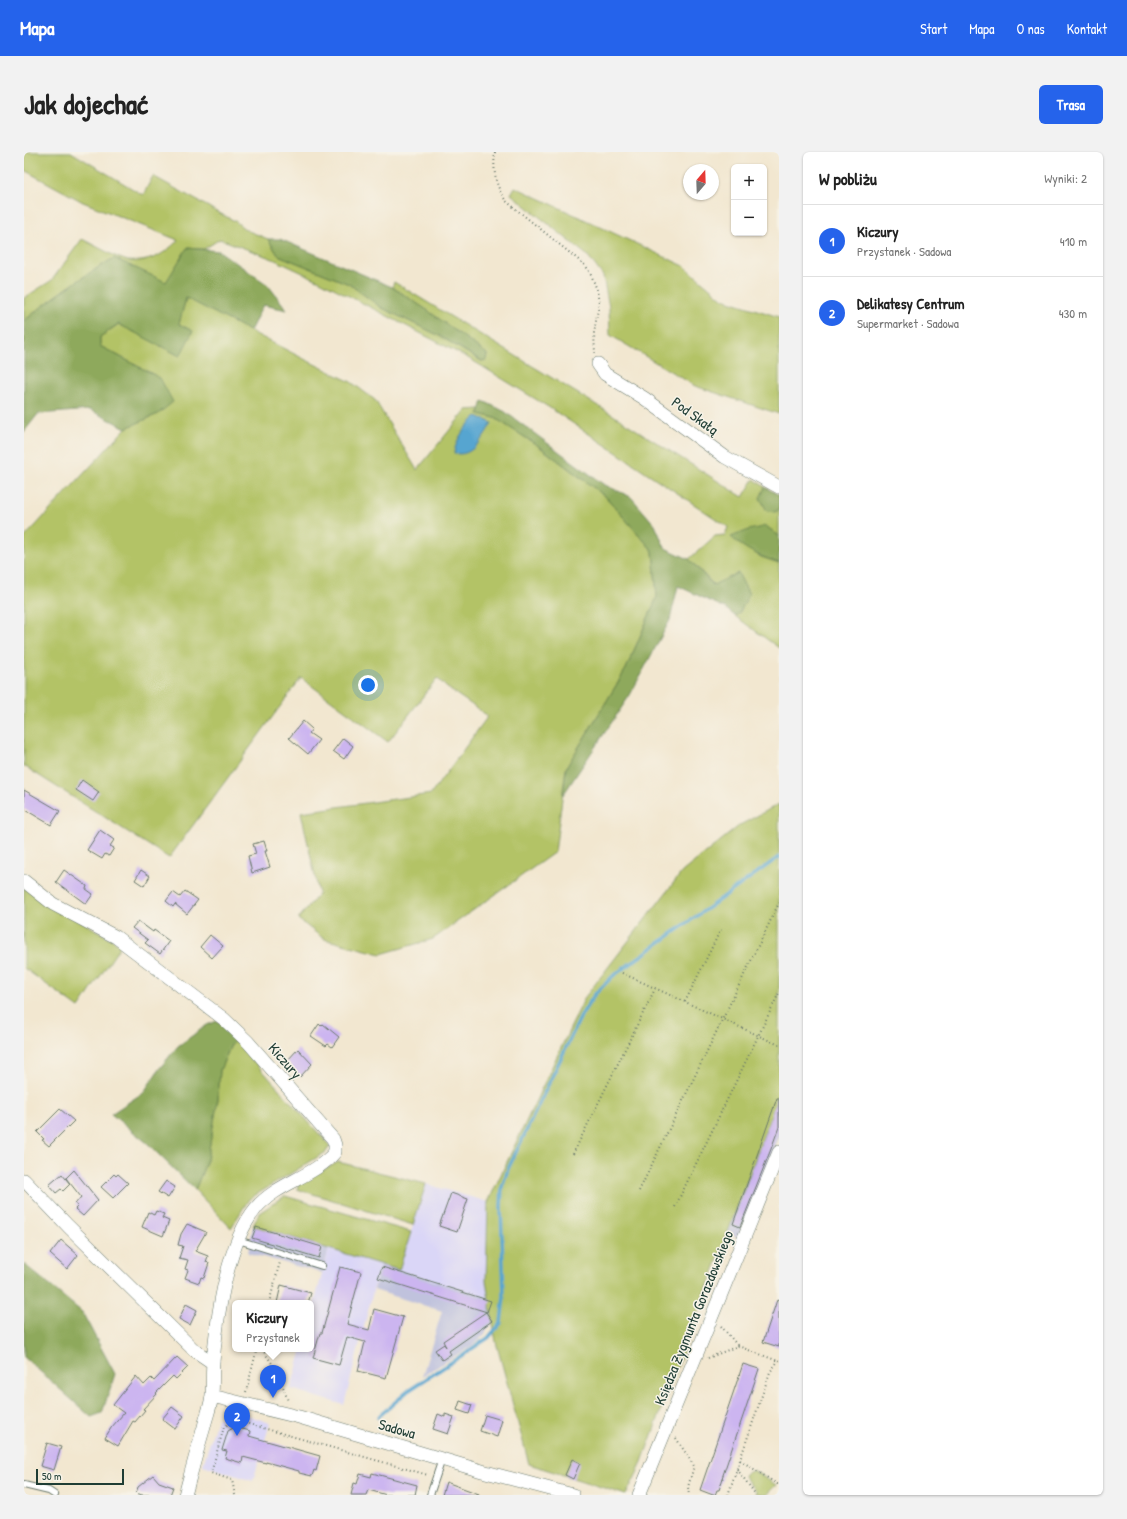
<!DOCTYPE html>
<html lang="pl">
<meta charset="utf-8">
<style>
:root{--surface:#fff;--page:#f2f2f2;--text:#222;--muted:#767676;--line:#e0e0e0;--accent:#2563eb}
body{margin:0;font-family:"Patrick Hand",sans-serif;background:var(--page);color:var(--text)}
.controls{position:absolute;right:12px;top:12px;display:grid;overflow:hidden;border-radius:6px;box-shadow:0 1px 3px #0004}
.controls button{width:36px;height:36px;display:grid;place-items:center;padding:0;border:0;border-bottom:1px solid var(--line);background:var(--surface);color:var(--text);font:20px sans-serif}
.compass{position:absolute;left:659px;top:12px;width:36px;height:36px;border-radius:50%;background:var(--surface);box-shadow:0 1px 3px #0004;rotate:19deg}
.scale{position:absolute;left:12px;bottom:10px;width:88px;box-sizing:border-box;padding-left:4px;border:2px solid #1f3d34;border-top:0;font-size:11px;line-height:14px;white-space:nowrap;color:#1f3d34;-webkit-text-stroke:3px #f7f3e8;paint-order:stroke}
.you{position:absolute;left:344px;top:533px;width:14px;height:14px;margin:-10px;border:3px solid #fff;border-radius:50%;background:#1a73e8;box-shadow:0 0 0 6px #1a73e833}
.badge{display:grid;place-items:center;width:26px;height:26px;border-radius:50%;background:var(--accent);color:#fff;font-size:13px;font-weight:700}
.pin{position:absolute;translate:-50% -33px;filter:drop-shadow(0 1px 2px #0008)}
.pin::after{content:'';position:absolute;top:21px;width:14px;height:12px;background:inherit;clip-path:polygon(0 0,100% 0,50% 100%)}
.popup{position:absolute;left:208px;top:1148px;width:82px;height:52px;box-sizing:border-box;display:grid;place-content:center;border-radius:6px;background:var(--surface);filter:drop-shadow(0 1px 3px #0005);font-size:13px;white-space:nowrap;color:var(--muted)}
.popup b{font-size:15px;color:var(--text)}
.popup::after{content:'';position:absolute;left:50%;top:100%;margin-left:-8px;border:8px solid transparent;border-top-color:var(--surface)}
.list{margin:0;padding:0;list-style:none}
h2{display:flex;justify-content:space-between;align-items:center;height:52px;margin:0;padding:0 16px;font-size:17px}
h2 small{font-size:13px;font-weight:400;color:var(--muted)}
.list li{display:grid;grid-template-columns:26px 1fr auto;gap:12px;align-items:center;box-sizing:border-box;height:72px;padding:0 16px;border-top:1px solid var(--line)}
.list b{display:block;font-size:15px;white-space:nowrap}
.list p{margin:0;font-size:13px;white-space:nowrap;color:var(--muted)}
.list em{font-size:13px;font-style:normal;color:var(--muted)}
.map{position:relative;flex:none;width:755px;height:1343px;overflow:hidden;border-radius:6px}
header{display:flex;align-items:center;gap:24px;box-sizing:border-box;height:56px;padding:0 20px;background:var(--accent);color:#fff}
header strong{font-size:19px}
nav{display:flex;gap:22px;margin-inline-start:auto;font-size:14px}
.intro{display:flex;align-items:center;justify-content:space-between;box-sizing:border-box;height:96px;padding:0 24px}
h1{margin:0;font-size:28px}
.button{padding:10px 18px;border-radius:6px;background:var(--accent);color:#fff;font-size:14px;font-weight:700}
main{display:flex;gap:24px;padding:0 24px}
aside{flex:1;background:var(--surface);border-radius:6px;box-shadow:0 1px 3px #0004}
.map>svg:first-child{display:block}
.built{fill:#dad6f7}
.industrial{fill:#c0c2dd}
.green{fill:#b3c366;stroke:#69804d}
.forest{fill:#8ea95b;stroke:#567348}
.water{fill:#57a5d0;stroke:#3b7182}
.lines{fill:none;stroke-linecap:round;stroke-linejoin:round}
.stream{stroke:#57a5d0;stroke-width:3.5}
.building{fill:#ccb5f0}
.service-casing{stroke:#69786b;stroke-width:8}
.minor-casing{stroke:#69786b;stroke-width:14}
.path{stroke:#69786b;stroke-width:2;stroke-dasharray:1 3;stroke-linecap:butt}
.service{stroke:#fff;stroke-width:6}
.minor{stroke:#fff;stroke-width:13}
.labels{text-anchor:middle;stroke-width:3;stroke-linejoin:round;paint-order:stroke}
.street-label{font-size:15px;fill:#1f3d34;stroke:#f7f3e8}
</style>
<header>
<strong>Mapa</strong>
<nav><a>Start</a><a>Mapa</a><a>O nas</a><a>Kontakt</a></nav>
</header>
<div class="intro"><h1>Jak dojechać</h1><a class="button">Trasa</a></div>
<main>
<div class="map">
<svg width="755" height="1343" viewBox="0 0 755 1343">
<rect width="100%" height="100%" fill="#f7f3e8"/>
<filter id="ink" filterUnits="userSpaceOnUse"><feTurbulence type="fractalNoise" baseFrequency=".025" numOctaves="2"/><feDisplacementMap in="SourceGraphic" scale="8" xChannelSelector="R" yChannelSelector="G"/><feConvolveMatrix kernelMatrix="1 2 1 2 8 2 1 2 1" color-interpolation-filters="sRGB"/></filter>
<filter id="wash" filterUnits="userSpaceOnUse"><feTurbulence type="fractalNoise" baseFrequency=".012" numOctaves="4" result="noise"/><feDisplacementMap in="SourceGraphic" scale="16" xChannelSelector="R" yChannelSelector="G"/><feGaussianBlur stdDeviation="0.9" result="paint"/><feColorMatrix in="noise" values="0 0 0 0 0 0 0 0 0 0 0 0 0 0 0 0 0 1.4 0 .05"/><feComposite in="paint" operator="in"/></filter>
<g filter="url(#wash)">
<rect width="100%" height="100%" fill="#f2e7d0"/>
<path class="built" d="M402,1032L464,1050L462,1129L465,1146L375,1118Z
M305,1096L356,1112L320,1253L267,1237L278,1197H287V1163Z
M209,1258L246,1271L229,1329L179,1313L193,1267Z"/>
<path class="industrial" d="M755,941V985L714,1085L704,1081Z
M229,1074L305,1096L298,1121L224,1101Z
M356,1112L465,1146L469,1170L460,1183L449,1193L398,1224L418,1159L350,1138Z"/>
<path class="green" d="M0,0H47L119,43L129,24L199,63L211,69L222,78L244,87L254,103L325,132L358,156L414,183L457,209L462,208L463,202L403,158L368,135L370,130L589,263L719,345L730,327L741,335L752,360L755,356V384L742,374L714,391L737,405L755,411V496L711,464L716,460L665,407L691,384L701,383L704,375L526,256L446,207L296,129L249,107L196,87L180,97L163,96L142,131L90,106C57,125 30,145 0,169V146L28,128L58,87C68,92 95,107 104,109C125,111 140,103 154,88L59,50L0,18Z
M491,35L660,114L699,147L755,165V262L671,234L586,183L585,155L579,124L564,104L487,42Z
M162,146L282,208L327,230L351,248L393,318L442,258L456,257L455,262L471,266L516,295L582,345L629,399L633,445L602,517L542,616L531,700L409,787L357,802L300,787L274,767L295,742L277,660L407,642L464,564L422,535L413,526L364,590L277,526L145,706L0,614V386L102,276L134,262L136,226L76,194V185L95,172L156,204L155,172Z
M755,652V941L732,1005L616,1315L602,1343L505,1312L472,1190L462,1129L464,1050L561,845L658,720L716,673Z
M0,735L97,793L55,856L0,816Z
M212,889L306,994L302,1000L225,1047L207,1076L171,1038L183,1008L194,947L196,918L207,893Z
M314,1010L402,1032L389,1073L273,1037L275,1031Z
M261,1044L387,1080L375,1118L229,1074L235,1061Z
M729,1318L752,1333L742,1343H734L720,1324L725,1319L727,1320Z"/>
<path class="forest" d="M244,87H256L368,135L403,158L463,202L462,208L458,209L414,183L358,156L325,132L254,103Z
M163,96L195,99L244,133L263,158L239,153L226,179L162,146L155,172L169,179L156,204L94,172L76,185V194L136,226L149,250L134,262L102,276L66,258L14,262L0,280V169C29,145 58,125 90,106L142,130Z
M459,249L480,259L579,332L607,345L631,373L641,396L665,407L689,433L714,421L725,442L716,460L711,464L701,456L654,434L646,468L606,543L539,643L542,616L602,517L633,445L629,399L582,345L516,295L471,266L455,262Z
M741,335L755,343V356L752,360L743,359L736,346Z
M742,374L755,384V411C737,405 721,398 707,385L725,378Z
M193,869L212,889L207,893L196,918L194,947L183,1008L171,1038L122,990L87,962L120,940L135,917L154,894L183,873Z
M0,1112L58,1160L91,1222L78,1261L67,1265L0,1205Z"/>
<path class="water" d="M453,264L468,271C460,284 448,307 430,301C432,287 442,273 453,264Z"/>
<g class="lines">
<path class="stream" d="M354,1265L384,1239L464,1186L477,1171L480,1144L477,1055L478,1035L484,1017L558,862L570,843L589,824L755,705"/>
</g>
<g id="blocks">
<path class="building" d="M279,569L288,577L285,581L295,588L284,602L265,586Z
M319,586L329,594L320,607L309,599Z
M58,628L75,640L69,649L52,638Z
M0,638L36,659L27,673L0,657Z
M76,678L90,688L86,694L90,696L85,704L81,702L78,707L63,698Z
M240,689L243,699H241L246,715L228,721L224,704L232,702L229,692Z
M40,718L63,734L62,737L69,742L62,752L32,730Z
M117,718L126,724L120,734L111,728Z
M161,739L174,748L163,762L151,752L149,755L142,749L149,740L156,745Z
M114,769L129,780L130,778L145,789L136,802L121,791L124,788L108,776Z
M186,783L199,794L188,806L176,795Z
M295,872L297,874L299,872L315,885L308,895L304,892L302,894L287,884Z
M274,897L288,912L276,925L267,916L268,915L263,909Z
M753,946H755V975L747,997L716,1075L709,1072Z
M36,957L50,969L25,994L18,988L20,987L13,980Z
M50,1018L74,1048L59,1064L51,1057L54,1054L51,1052L57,1045L42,1026Z
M38,1022L46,1032L39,1039L37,1037L32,1041L25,1033Z
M90,1022L92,1024L94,1022L104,1031L89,1046L77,1035Z
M142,1029L151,1035L144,1046L134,1040Z
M427,1041L444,1047L433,1080L415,1074Z
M132,1059L140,1062L138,1066L145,1069L139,1084L118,1075L124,1060L130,1063Z
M163,1072L182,1080L171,1099L184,1104L182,1110L185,1111L180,1126L177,1125L175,1131L161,1126L164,1118L161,1117L164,1108L155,1106L159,1094L154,1093L157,1082Z
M232,1075L298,1095L295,1106L228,1086Z
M37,1088L54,1103L43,1117L26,1102Z
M316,1115L337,1120L323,1172L345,1178L350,1157L379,1165L362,1226L334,1219L341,1190L323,1185L315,1213L289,1206L296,1181H298Z
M358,1115L467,1149L463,1160L354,1126Z
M257,1133L287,1141L284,1151H253Z
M753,1148L755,1149V1195L739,1190Z
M162,1152L173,1158L166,1173L155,1167Z
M462,1160L468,1169L425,1199L427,1202L418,1208L411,1198L420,1192L422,1195L419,1189Z
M153,1205L164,1215L152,1227L149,1224L132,1241L133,1242L119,1257L121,1258L111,1270L109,1269L94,1294L81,1286L87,1276L100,1261L89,1253L112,1224L120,1233L127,1226L130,1229Z
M719,1212L735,1217L698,1326H699L695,1338H693L691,1343H689L676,1338Z
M436,1249L448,1253L445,1262L433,1258Z
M148,1255L160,1264L151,1277L138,1267Z
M414,1262L421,1265V1262L430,1265L424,1282L409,1277Z
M461,1263L478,1268L473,1285L456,1279Z
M211,1275L226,1279L225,1284L296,1304L292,1319L290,1318L288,1324L275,1321V1319L242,1310V1311L219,1305L218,1311L201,1306L203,1299L198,1298L204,1279Z
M23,1291L37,1295L30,1318L16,1314Z
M548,1307L556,1311L549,1327L541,1323Z
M348,1321L393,1333L391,1343H363L344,1338L342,1343H327L330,1331L333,1332L336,1322L347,1325Z
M129,1323L135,1330L149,1335L146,1343H118L112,1341L114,1335Z
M422,1330L455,1342V1343H418Z"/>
</g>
</g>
<g filter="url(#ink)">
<use href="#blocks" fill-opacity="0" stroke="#69786b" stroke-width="1"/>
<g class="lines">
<defs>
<path id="service" d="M214,1088L298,1114
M0,1333L25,1339L31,1343
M406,1343L418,1307"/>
<path id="minor" d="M574,212L581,222L620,246L701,305L755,335
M0,729L29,752L92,785L200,867L224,890L309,987L311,993V1000C290,1025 253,1031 232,1056C203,1091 193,1165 189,1210C188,1221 189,1232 188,1243C187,1254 182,1265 180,1275C173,1298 167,1321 161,1343
M0,1028L44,1074L170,1198L189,1211
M188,1244L275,1265L458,1319L549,1343
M615,1343L755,1000"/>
</defs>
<use href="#service" class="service-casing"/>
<use href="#minor" class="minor-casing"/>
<path class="path" d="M471,0C469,18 471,34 482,49L562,114L568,125L573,138L575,151L570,181L571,201
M598,821L755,893
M661,850L698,775
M549,1002L631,837
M615,1039L755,751
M651,1055L755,841
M245,1151L256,1110
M697,1174L714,1194
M238,1197L254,1220L264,1249
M684,1206L714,1194L754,1209
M222,1240L233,1197
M652,1286L670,1314L664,1335L665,1343
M716,1308L753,1332H755
M713,1317L732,1343
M211,1343L208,1328L187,1321L200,1275L211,1268L404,1323
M704,1343L746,1220L755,1208"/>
<use href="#service" class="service"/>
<use href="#minor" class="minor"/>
</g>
</g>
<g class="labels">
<g class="street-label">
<text transform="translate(671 264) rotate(36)" y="5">Pod Skałą</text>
<text transform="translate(261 909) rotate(49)" y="5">Kiczury</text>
<text transform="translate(670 1166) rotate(-68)" y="5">Księdza Zygmunta Gorazdowskiego</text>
<text transform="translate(373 1277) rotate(16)" y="5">Sadowa</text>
</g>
</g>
</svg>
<div class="controls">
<button>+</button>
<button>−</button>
</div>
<svg class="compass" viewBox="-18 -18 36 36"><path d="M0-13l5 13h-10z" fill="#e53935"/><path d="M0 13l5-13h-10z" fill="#767676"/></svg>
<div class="scale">50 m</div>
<div class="you"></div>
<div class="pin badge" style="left:249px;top:1246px">1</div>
<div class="popup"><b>Kiczury</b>Przystanek</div>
<div class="pin badge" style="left:213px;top:1284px">2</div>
</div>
<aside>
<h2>W pobliżu<small>Wyniki: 2</small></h2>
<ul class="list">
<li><span class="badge">1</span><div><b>Kiczury</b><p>Przystanek · Sadowa</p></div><em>410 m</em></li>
<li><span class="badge">2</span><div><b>Delikatesy Centrum</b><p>Supermarket · Sadowa</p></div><em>430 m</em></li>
</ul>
</aside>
</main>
